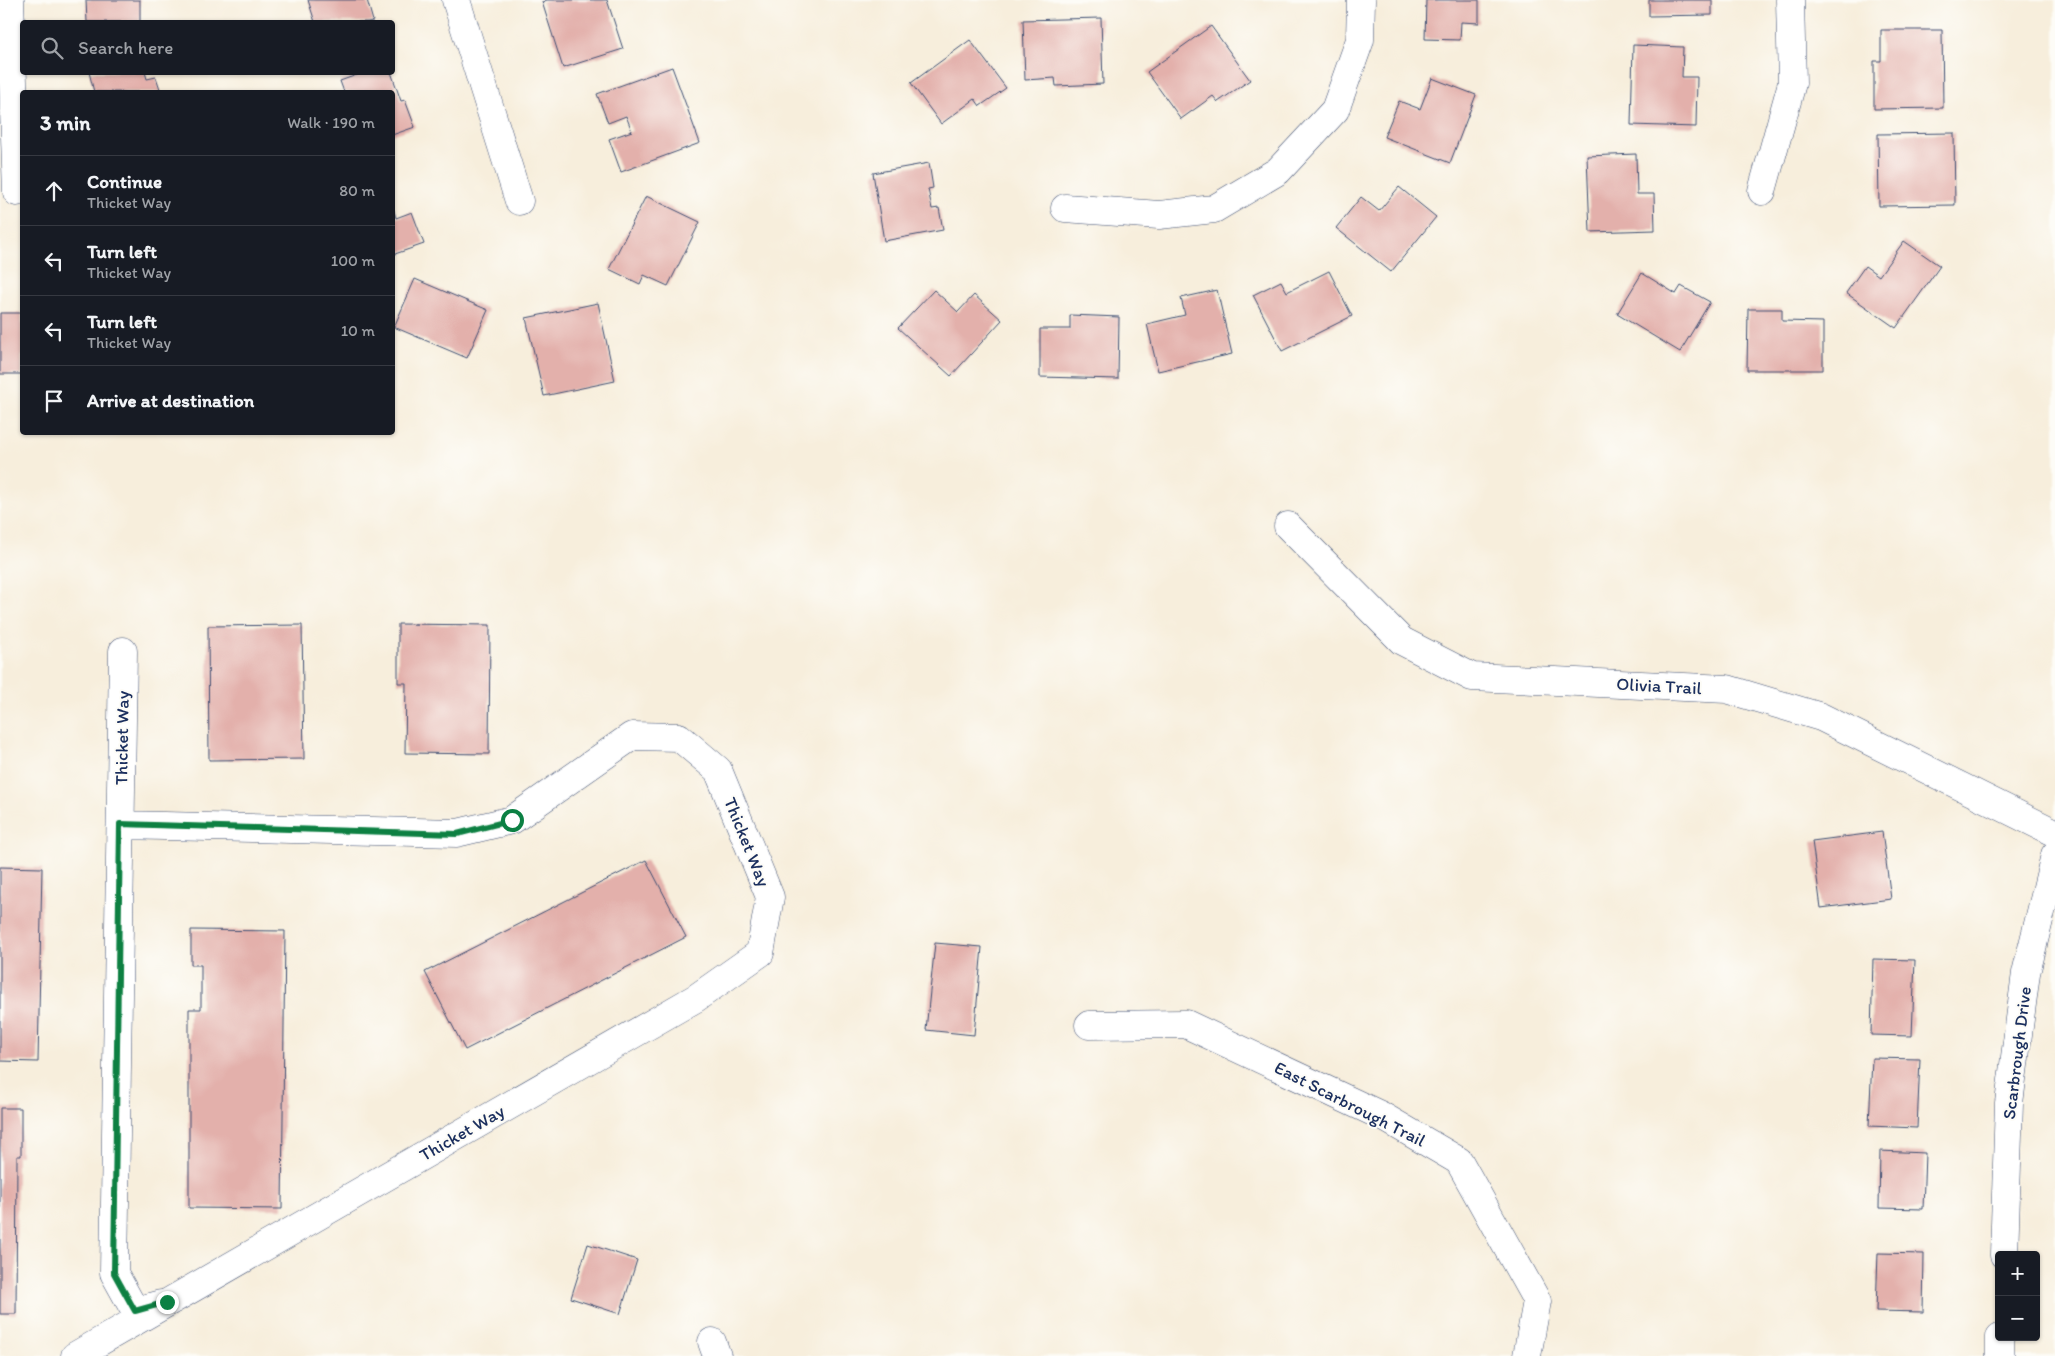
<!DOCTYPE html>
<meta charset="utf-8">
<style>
:root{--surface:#171b24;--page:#242831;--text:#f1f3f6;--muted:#9ea1a6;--line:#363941}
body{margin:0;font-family:Itim,sans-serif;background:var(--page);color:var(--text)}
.controls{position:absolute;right:15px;bottom:15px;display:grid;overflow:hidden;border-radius:5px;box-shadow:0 1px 4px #0004}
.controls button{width:45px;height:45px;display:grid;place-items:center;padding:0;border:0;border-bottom:1px solid var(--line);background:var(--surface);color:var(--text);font:25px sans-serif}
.stop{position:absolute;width:15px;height:15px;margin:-11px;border:4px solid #0b8043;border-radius:50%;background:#fff}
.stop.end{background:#0b8043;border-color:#fff;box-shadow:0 1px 5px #0008}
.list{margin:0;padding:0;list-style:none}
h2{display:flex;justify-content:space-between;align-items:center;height:65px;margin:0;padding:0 20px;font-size:21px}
h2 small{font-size:16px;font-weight:400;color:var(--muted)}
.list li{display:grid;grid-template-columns:32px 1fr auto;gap:15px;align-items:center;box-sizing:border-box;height:70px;padding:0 20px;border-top:1px solid var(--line)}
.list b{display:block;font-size:19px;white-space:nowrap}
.list p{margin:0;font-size:16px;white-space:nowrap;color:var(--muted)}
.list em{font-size:16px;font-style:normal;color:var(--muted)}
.icon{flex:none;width:28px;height:28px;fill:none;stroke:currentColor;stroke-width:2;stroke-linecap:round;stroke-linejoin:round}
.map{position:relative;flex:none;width:2055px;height:1356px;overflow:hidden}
.search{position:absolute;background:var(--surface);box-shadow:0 1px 4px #0004;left:20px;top:20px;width:375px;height:55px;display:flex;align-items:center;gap:12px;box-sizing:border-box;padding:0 18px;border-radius:5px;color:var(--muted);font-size:19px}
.panel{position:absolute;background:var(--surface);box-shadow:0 1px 4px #0004;left:20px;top:90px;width:375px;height:345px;border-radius:5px}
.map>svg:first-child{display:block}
.building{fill:#e3b0ab}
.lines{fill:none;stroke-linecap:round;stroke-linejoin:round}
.minor-casing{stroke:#3c4c71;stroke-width:29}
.minor{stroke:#fff;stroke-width:28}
.route{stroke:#0b8043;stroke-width:6}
.labels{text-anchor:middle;stroke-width:4;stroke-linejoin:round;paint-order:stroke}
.street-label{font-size:18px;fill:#1b2f5e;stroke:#fdfcf7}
</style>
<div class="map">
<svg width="2055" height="1356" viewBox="0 0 2055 1356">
<rect width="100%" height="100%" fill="#fdfcf7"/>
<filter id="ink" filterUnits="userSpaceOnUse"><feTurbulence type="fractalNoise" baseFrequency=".02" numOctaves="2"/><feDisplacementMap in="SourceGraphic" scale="10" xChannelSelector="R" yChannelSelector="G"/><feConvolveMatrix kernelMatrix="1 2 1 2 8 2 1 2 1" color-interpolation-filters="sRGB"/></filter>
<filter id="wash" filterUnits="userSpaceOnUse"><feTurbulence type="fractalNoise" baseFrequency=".0096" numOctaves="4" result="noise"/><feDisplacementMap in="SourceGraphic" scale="20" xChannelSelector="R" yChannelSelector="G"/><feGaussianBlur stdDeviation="1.12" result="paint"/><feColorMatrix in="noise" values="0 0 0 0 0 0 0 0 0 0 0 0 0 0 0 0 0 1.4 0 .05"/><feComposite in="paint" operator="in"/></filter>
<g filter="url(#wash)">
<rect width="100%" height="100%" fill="#f7eedc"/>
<g id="blocks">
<path class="building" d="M86,0H140V22H87Z
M308,0H367L373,21L367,22H315Z
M547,0H607L623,49L563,68L542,2Z
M1426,0H1479V23L1461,22L1460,40L1425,39Z
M1649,0H1712V15L1649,16Z
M1101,18L1103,84L1056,86L1055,78L1025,80L1023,20Z
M1211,26L1250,80L1218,102L1213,96L1181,119L1147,72Z
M1881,30H1942L1943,108L1874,109V61H1881Z
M970,40L1006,88L980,106L975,99L941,124L911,83Z
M1633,45L1683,47L1682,77H1697L1696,127L1631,125Z
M672,67L700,143L621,172L609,139L632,131L626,116L608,123L597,94Z
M89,72H145L147,79L156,77L161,92H94Z
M365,72H391L401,101L405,100L415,127L392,135V92H344L340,81Z
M1432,78L1476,95L1450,163L1384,137L1399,101L1420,109Z
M1954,133L1955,205L1879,206L1878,134Z
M1636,154L1637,194H1654L1655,230L1590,232L1587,156Z
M929,163L933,188L928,189L932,209L939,208L943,230L884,241L873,173Z
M1399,187L1436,217L1391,272L1336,228L1361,197L1379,211Z
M646,196L700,222L668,286L644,275L640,284L609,269Z
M393,207L396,218L412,212L424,244L392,255Z
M1904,241L1940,266L1896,328L1846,293L1865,266L1879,276Z
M1329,271L1352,316L1282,351L1253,295L1281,281L1287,292Z
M1642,273L1676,294L1681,286L1710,302L1680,352L1617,314Z
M415,279L488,310L467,358L394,327Z
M934,290L958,312L974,295L1002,320L951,376L898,328Z
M1217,290L1232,354L1158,371L1147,324L1185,315L1181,298Z
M598,303L615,381L544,396L526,318Z
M1748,309H1782V321L1823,322V370H1747Z
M0,313H22V374H0Z
M1070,315L1119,317L1118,379L1040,377V329H1070Z
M398,624L490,625L489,754L405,753L406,683H398Z
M302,625L304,759L209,760L208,626Z
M1882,832L1891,899L1821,908L1812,841Z
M646,860L686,937L465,1050L425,972Z
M0,867L42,868L38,1062L0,1061Z
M191,930L285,931L282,1209L189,1208V1009H201V965H191Z
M935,943L982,947L974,1035L926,1030Z
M1873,959L1915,960L1912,1036L1871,1035Z
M1872,1058L1920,1059L1917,1128L1869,1126Z
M0,1108H21V1156H17L16,1314H0Z
M1880,1151L1925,1153L1923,1209L1879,1208Z
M588,1244L637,1260L620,1314L571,1298Z
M1878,1253L1924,1254L1923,1312L1876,1311Z"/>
</g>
</g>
<g filter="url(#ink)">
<use href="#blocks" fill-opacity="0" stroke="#3c4c71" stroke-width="1"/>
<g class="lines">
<defs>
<path id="minor" d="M10,0L17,192
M456,0L519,201
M1762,191L1792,83L1790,0
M1065,208L1159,215L1214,209L1278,171L1335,110L1360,40L1361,0
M1288,526L1402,641L1472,677L1727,689L1821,717L2055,833
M123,651L114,1273L135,1311L161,1304
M1089,1025L1186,1024L1382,1116L1459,1161L1537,1301L1527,1356
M2004,1255L2009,1103L2026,973L2055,855
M712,1342L717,1356
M75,1356L696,998L760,953L770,897L718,770L679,737L632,736L512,820L457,833L121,825
M2000,1356V1337"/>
</defs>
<use href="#minor" class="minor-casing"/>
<use href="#minor" class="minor"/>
</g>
</g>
<g class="lines" filter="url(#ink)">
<path class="route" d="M167,1302L135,1311L114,1273L120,824L457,834L512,820"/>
</g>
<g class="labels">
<g class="street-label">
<text transform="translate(1659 686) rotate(3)" y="6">Olivia Trail</text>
<text transform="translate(122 738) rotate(-89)" y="6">Thicket Way</text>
<text transform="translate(747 842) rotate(68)" y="6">Thicket Way</text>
<text transform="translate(2017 1053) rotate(-83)" y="6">Scarbrough Drive</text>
<text transform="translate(1350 1104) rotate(27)" y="6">East Scarbrough Trail</text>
<text transform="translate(462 1133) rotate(-30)" y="6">Thicket Way</text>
</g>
</g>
</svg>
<div class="controls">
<button>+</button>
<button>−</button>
</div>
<div class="stop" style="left:512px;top:820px"></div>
<div class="stop end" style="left:167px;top:1302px"></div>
<div class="search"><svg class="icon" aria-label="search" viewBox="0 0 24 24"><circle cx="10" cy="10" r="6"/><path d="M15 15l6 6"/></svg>Search here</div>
<section class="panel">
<h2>3 min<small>Walk · 190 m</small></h2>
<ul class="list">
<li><svg class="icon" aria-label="ahead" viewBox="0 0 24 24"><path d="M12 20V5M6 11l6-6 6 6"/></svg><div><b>Continue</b><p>Thicket Way</p></div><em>80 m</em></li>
<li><svg class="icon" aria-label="left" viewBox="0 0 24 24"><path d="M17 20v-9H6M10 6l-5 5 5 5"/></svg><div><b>Turn left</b><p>Thicket Way</p></div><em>100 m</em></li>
<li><svg class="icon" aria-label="left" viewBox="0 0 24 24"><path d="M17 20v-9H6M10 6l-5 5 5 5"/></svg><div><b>Turn left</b><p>Thicket Way</p></div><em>10 m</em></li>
<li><svg class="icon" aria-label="arrive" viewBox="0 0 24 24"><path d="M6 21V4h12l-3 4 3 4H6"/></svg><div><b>Arrive at destination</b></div></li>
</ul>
</section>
</div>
